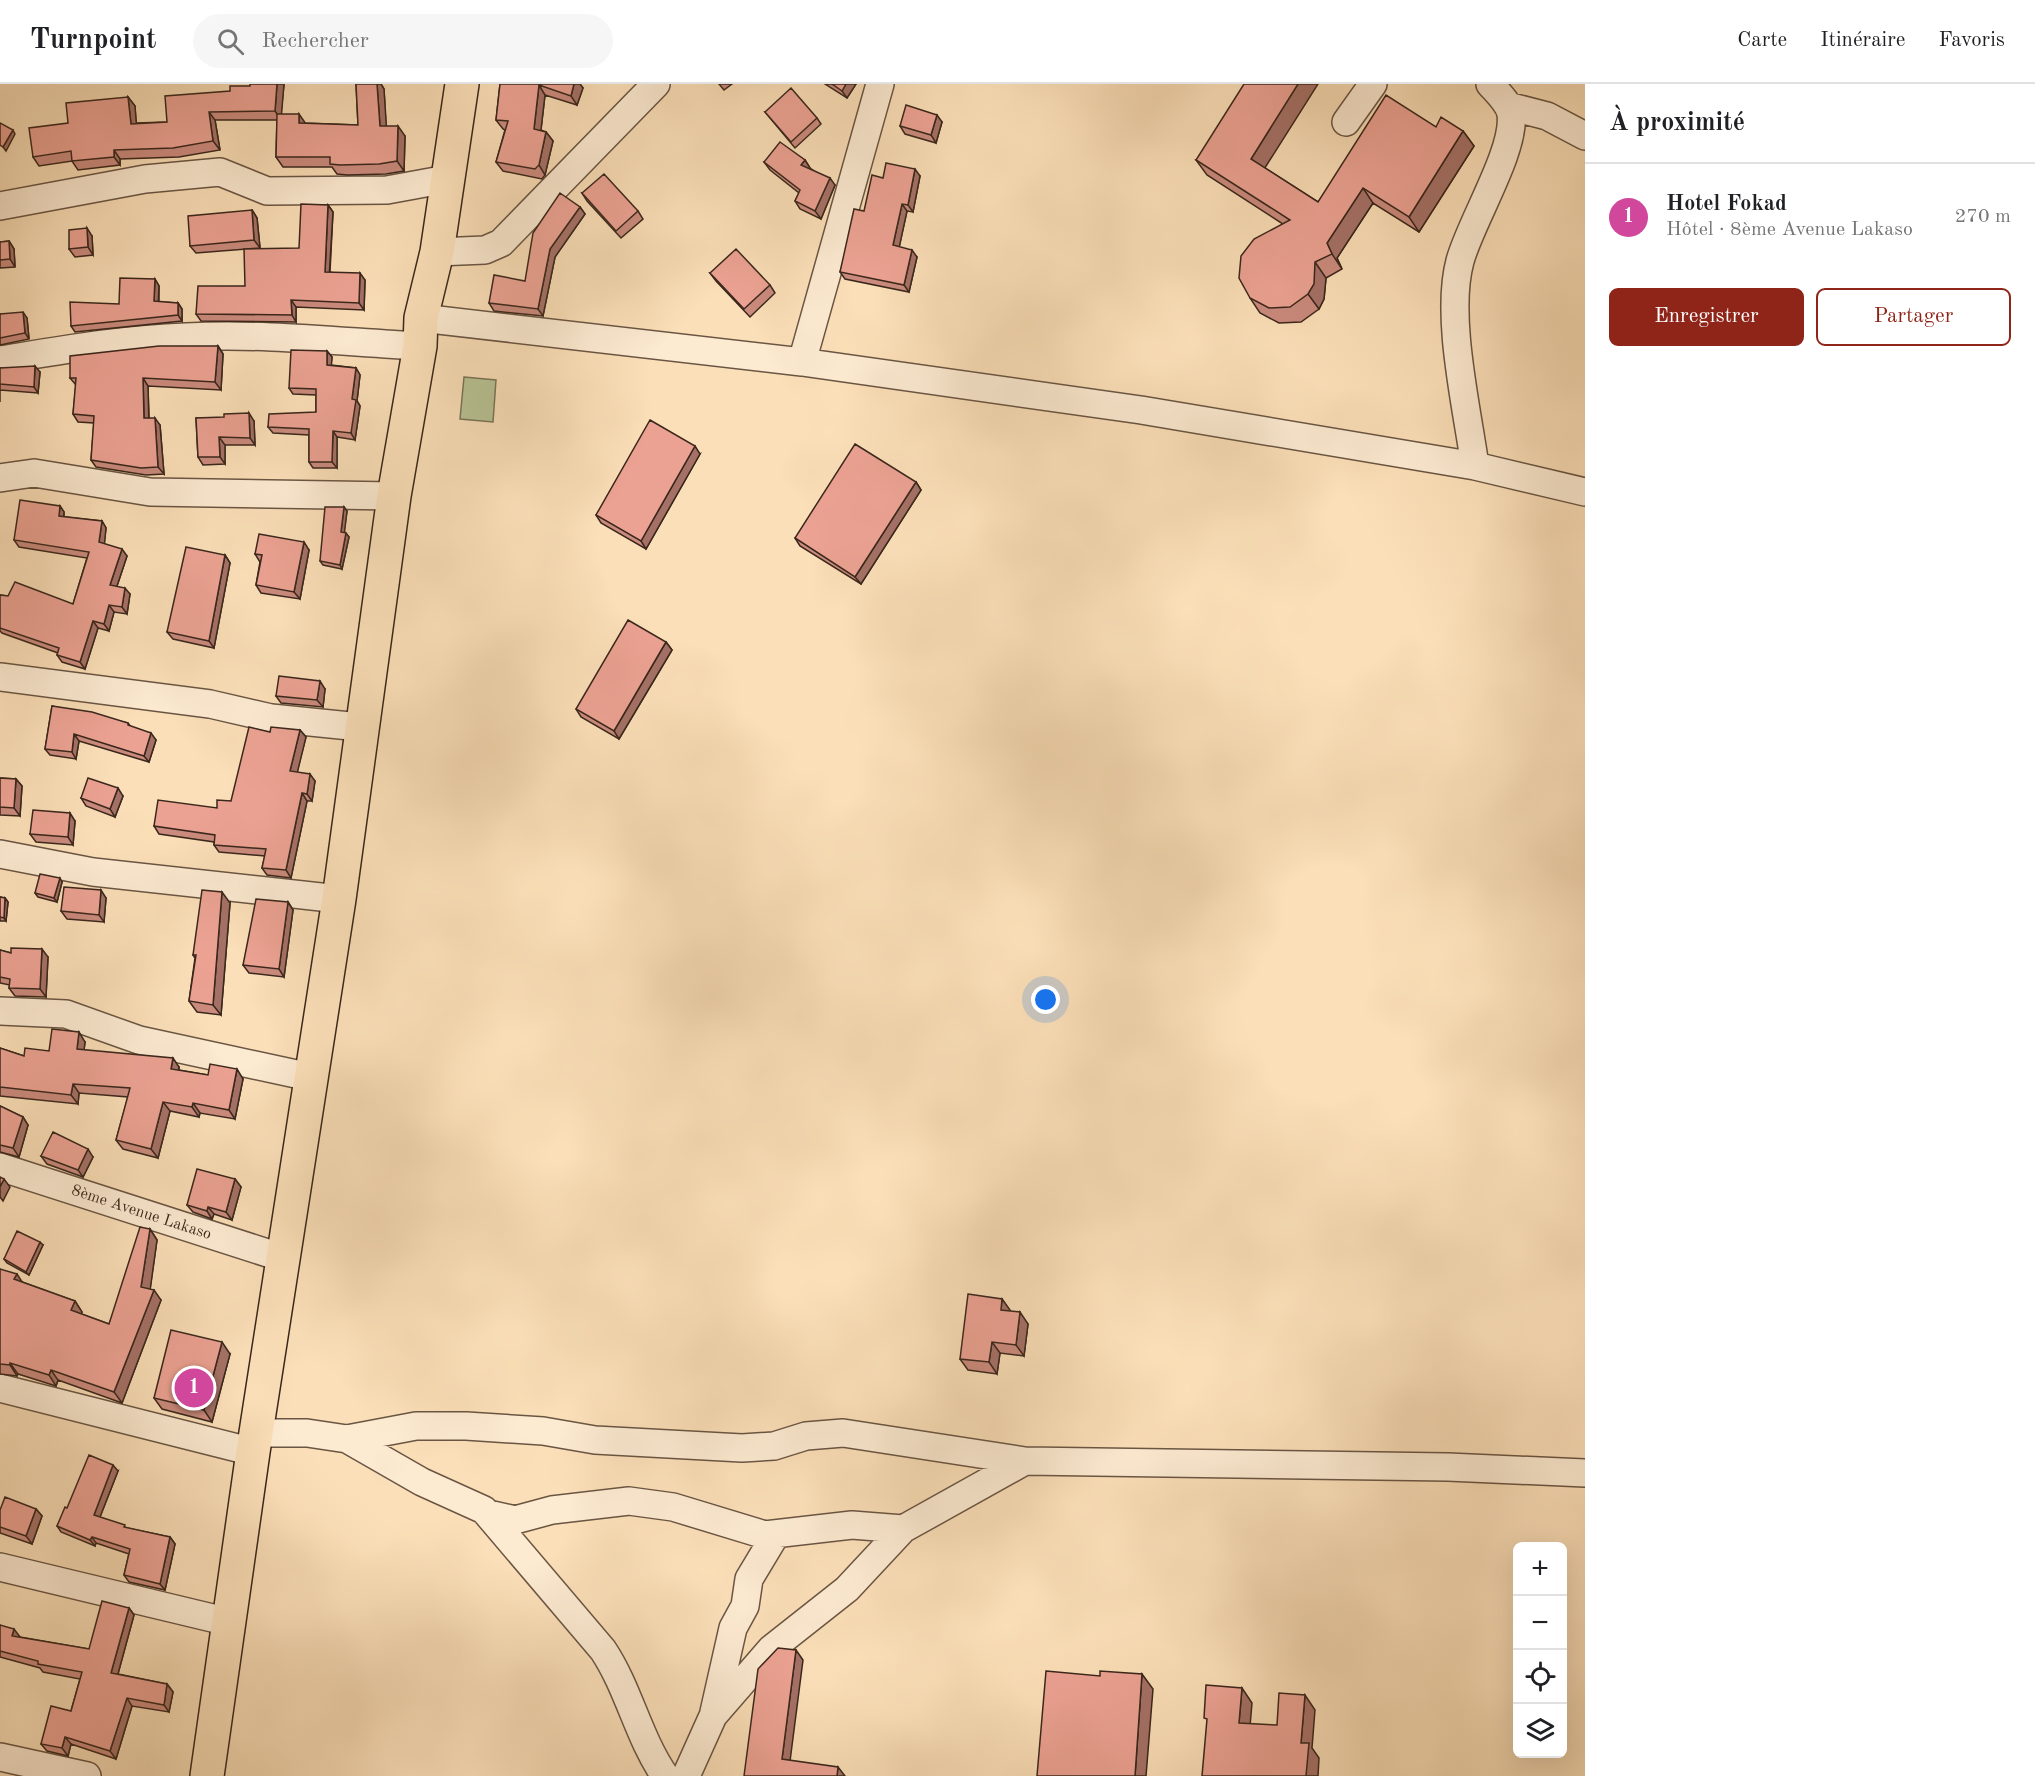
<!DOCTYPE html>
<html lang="fr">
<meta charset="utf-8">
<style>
:root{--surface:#fff;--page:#f6f6f6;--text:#202124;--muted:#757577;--line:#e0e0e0;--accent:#8f2418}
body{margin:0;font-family:"Old Standard TT",serif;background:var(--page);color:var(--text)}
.controls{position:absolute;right:18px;bottom:18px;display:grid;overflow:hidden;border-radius:9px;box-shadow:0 6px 24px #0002}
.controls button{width:54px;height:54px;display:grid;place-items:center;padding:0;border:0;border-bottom:2px solid var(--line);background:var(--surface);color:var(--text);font:30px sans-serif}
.you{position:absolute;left:1046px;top:916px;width:21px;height:21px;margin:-15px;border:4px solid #fff;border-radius:50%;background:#1a73e8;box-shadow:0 0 0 9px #1a73e833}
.badge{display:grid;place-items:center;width:39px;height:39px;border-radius:50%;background:var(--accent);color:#fff;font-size:20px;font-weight:700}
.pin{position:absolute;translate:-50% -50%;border:3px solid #fff;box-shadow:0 2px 6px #0006}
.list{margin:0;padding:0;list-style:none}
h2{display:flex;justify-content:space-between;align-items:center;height:78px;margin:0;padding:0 24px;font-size:26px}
h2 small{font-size:20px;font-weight:400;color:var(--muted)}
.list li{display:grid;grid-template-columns:39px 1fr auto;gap:18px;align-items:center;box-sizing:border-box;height:108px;padding:0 24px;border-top:2px solid var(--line)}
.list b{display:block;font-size:22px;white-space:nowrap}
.list p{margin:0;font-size:20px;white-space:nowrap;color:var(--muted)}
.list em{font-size:20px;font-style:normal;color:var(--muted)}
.actions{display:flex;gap:12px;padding:18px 24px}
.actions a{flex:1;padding:14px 0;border:2px solid var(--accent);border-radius:9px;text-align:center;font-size:21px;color:var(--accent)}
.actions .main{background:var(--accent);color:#fff}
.icon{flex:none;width:33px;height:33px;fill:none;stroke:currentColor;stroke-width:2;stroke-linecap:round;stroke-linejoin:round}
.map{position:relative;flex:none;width:1585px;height:1692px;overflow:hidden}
header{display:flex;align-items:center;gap:36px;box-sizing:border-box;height:84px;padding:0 30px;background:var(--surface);border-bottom:2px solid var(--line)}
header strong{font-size:28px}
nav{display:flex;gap:33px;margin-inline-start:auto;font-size:21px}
.search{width:420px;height:54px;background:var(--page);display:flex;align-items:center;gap:15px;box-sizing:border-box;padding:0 21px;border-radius:33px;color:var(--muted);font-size:22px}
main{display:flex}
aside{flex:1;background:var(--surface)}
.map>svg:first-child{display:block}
.green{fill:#b8c394;stroke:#797558;stroke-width:1.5}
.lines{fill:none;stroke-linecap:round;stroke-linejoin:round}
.minor-casing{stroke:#6a5543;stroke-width:30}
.highway-casing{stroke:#3a271c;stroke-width:36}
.minor{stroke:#fcead1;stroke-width:27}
.highway{stroke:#fbdfb8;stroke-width:33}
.wall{fill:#cb8b7e;stroke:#3a271c;stroke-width:1.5}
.shaded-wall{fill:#a57167;stroke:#3a271c;stroke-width:1.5}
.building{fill:#eca293;stroke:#3a271c;stroke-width:1.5}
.labels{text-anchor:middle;stroke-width:6;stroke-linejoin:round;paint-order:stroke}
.street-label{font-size:16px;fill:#3a271c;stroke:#fcead1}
</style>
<header>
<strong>Turnpoint</strong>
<div class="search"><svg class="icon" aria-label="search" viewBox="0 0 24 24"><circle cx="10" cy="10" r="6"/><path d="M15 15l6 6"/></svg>Rechercher</div>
<nav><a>Carte</a><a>Itinéraire</a><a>Favoris</a></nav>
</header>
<main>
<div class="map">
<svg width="1585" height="1692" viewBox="0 0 1585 1692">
<rect width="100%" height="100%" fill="#fbdfb8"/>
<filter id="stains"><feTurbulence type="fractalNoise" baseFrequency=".00333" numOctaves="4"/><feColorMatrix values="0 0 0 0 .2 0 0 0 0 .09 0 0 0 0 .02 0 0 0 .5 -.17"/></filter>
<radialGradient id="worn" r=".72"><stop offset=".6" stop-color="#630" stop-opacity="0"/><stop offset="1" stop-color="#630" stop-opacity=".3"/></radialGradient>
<path class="green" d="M464,293L496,296L493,338L460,335Z"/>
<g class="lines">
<defs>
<path id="minor" d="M1508,22L1547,32L1585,52
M1346,38L1373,0
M0,122L145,95L220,88L267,107L387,106L447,95
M437,168L485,166L501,159L656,0
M421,234L802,278L1141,326L1475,382L1585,408
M0,276C62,266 124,255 186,253C264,249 343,258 420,262
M802,278L880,0
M1475,382C1467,324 1445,232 1460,177C1470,139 1516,66 1511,30C1509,19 1497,8 1490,0
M0,394L34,389L150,408L394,412
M0,593L210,620L271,634L360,643
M0,770L93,788L339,815
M0,927L66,930L139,956L310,993
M0,1083L283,1174
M0,1304L253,1368
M258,1349H307L347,1355L422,1398L484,1426L603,1566C629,1605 638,1653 665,1692
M347,1355L416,1342H466L543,1347L595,1356L742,1364L774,1362L806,1352L843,1349L1025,1377L1448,1383L1585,1389
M488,1430L515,1436L552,1426L629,1417L673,1423L765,1451L852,1441L903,1445
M0,1483L229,1538
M714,1628L733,1544L745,1522L749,1495L776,1450
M0,1673L87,1692
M686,1692L713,1632L771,1565L847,1505L903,1445L1025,1377"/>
<path id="highway" d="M207,1692L253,1368L339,815L394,412L420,262L421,234L437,168L462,0"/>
</defs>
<use href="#minor" class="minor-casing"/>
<use href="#highway" class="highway-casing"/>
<use href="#minor" class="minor"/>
<use href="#highway" class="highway"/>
</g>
<path class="wall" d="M284,0L281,30L305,39L358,41L356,0H381L384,5L386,42L405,52L404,87L386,90L347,91L337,90L332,83H283L276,73L277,36H215L220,66L179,73L120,75V81L78,86L72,77L39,82L33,73L68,39L128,13L135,22L136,39L167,38L230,7Z
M500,0H580L583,4L577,21L545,11L541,46L546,48L553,57L545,91L542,95L503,87L496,78L505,46L503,45L496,36Z
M719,0H732L724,6Z
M825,0H856L847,14Z
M765,28L817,34L821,40L795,64Z
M942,38L936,59L905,50L900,42Z
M1436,43L1463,47L1474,62L1419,148L1373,119L1337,174L1342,185L1326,194L1324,215L1319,225L1301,238L1279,239L1260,229L1250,214L1283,140L1207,91L1196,76L1265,84L1318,118Z
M805,76L810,84L835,101L821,135L800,125L795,117L799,109L770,86L764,78Z
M920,92L913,128L907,127L899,163L917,173L909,208L845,195L840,188L864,127L883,94Z
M582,109L638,127L643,135L621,154L587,117Z
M328,121L333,128L330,188L365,196L364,226L296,223V238L201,237L196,230L245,202L299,164Z
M580,123L585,130L555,173L543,232L494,227L489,219L525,197Z
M252,126L257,134L260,164L196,169L190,162Z
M92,152L93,171L75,173L69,165Z
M9,157L14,165L15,183L0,184V158Z
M710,189L770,201L775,209L750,233L716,197Z
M155,195L159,202V218L178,219L182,225V237L75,248L71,242L119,220Z
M0,230L27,234L29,255L0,261Z
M218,262L223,270L221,306L148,302L149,334L160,341L164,390L146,391L96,383L91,376L94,339L78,338L73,330L76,301L70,294Z
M327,267L332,273L331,281L356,284L360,291L357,317L360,322L355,356L337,353V384H313L309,378V351L273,349L268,343L316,328V311L293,310L289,304Z
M0,284L40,288L38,309L0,306V318Z
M196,334L254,337L255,361H225V380L203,381L198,373Z
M700,370L646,465L601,439L596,431Z
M916,398L921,406L861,500L800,462L795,454Z
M60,422L64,428V433L102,437L106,444L104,460L127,472L117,502L130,510L127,530L114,528L109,547L98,544L85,585L62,578L57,571L58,569L2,549L0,547V511L73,520L87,474L19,463L14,456Z
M344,423L347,427L344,448L349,453L342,485L323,481L320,477Z
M309,466L300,515L261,509L256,501L260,478L255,470Z
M225,471L230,479L214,564L173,555L167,548Z
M666,558L672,566L619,655L581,633L576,625Z
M325,605L323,623L281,619L276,612Z
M52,622L128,639L131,643L156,656L149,678L79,657L76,675L50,671L45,665Z
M300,646L306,653L297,688L315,697L312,717H307L291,794L267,791L262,784L265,772L219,768L214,761V758L159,750L154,742L217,724L231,717L270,648Z
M0,694L16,695L22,702L20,732L0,731Z
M123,712L115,733L86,722L81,714Z
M75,737L73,761L36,758L30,750Z
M62,798L57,818L38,813L35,809Z
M0,813L5,814L8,818L6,837H0Z
M106,814L104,838L67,835L61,827Z
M288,818L293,826L284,893L249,889L243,881Z
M230,819L221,931L197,928L189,917L195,874L193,871Z
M0,866L11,869L48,873L46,913L15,912L9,904L10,901L0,899Z
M85,958L84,966L179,983V986L208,991L243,995L235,1035L200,1029L199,1033L170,1027L158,1074L123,1065L116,1056L128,1013L79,1009L78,1020L0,1012V964L24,972L49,967Z
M0,1022L23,1033L28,1041L19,1073L0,1068Z
M41,1072L93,1073L83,1093L47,1080Z
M235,1095L241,1103L232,1136L214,1130L212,1135L193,1128L187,1121Z
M150,1145L157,1156L150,1205L161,1216L122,1319L58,1296L56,1302L18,1290L17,1292L0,1290V1185L22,1198L75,1217L82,1228L81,1230L109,1240Z
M43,1161L29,1191L7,1179L4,1175Z
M1002,1215L1010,1227L1028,1240L1024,1272L1000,1269L997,1290L968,1286L960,1275Z
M230,1270L212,1338L162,1325L154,1314Z
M118,1387L100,1433L127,1444L170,1453L175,1460L165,1506L129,1498L124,1491L129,1470L96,1459L95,1462L61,1448L57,1442L67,1424Z
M36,1425L42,1432L32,1460L0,1449V1426Z
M129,1524L134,1531L118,1590L167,1600L173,1608L169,1628L132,1622L116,1675L71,1660L68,1672L47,1667L41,1660L71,1627L80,1595L43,1588L40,1584L0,1573V1541L20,1553L89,1565Z"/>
<path class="shaded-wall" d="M277,0H284L281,36L275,27Z
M377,0H381L384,5L387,52L380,42Z
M574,0H580L583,4L577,21L571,12Z
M846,0H856L847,14L842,7Z
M1298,0H1318L1261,90L1251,75Z
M539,1L545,11L540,54L534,45Z
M128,13L135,22L137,48L131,40Z
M209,28L215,36L220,66L213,57Z
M299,30L306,40L299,39Z
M937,31L942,38L936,59L931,51Z
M398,42L405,52L404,87L397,77Z
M13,46L15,50L6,67L3,63Z
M1463,47L1474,62L1419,148L1409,133Z
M546,48L553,57L545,91L539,81Z
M114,66L120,75V81L114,73Z
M805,76L810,84L807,88L801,81Z
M915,85L920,92L913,128L908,121Z
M830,94L835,101L821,135L815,127Z
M1363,104L1373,119L1337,174L1342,185L1332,170L1327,159Z
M902,120L907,127L898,169L893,161Z
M328,121L333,128L329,195L325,188Z
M580,123L585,130L555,173L543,232L538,225L550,165Z
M252,126L257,134L260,164L254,156Z
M87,144L92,152L93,171L88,163Z
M9,157L14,165L15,183L10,175Z
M912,166L917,173L909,208L904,201Z
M1315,178L1326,194L1324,215L1319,225L1308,210Z
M360,189L365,196L364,226L359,219Z
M155,195L159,202L158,224L154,217Z
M291,216L296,223V238L292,231Z
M178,219L182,225V237L178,231Z
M23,228L27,234L29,255L25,249Z
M218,262L223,270L221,306L215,298Z
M327,267L332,273L331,287L327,281Z
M35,282L40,288L38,309L34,303Z
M356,284L360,291L357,317L360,322L355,356L351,349L352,315Z
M143,294L148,302L149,342L144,334Z
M249,329L254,337L255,361L250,354Z
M155,334L160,341L164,390L158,383Z
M333,347L337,353V384L332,378Z
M219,353L225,361V380L220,373Z
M695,362L700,370L646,465L641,457Z
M916,398L921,406L861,500L855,493Z
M60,422L64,428L63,439L59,432Z
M344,423L347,427L344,452L341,448Z
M102,437L106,444L104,465L99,458Z
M346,449L349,453L342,485L340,481Z
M304,458L309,466L300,515L294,508Z
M122,465L127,472L115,508L110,501Z
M225,471L230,479L214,564L209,557Z
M125,504L130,510L127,530L122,523Z
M109,521L114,528L109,547L104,540Z
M93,537L98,544L85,585L80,578Z
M666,558L672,566L619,655L614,647Z
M320,597L325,605L323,623L317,616Z
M300,646L306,653L296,694L290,687Z
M151,649L156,656L149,678L144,672Z
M74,650L79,657L76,675L72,668Z
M310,690L315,697L312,717L307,710Z
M16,695L22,702L20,732L14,724Z
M118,704L123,712L115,733L110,725Z
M302,709L307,717L291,794L286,786Z
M70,729L75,737L73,761L68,753Z
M60,794L62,798L57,818L54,814Z
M101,806L106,814L104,838L99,831Z
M222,808L230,819L221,931L213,921Z
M5,814L8,818L6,837L4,834Z
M288,818L293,826L284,893L279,885Z
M42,865L48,873L46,913L40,905Z
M79,948L85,958L83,975L77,965Z
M173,974L179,983L177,994L171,985Z
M237,985L243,995L235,1035L229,1026Z
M73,1000L79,1009L78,1020L71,1011Z
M163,1018L170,1027L158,1074L151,1065Z
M193,1019L200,1029L199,1033L192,1023Z
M23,1033L28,1041L19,1073L13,1064Z
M88,1065L93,1073L83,1093L78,1086Z
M4,1095L10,1103L3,1117L0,1113V1103Z
M235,1095L241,1103L232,1136L226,1128Z
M208,1123L214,1130L212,1135L207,1127Z
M150,1145L157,1156L149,1214L141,1203Z
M40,1158L43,1161L29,1191L26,1188Z
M17,1190L24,1201L14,1195Z
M154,1206L161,1216L122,1319L114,1308Z
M1002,1215L1010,1226L1009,1238L1001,1226Z
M75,1217L82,1228L79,1237L71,1226Z
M1020,1228L1028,1240L1024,1272L1016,1261Z
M222,1258L230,1270L212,1338L204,1326Z
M992,1258L1000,1269L997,1290L989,1278Z
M10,1279L18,1290L17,1292L10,1281Z
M51,1286L58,1296L56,1302L49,1291Z
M113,1381L118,1387L98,1438L94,1431Z
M36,1425L42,1432L32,1460L26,1452Z
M92,1453L96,1459L95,1462L90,1456Z
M170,1453L175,1460L165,1506L160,1500Z
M129,1524L134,1531L116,1597L111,1589Z
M14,1545L20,1553L18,1560L12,1552Z
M796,1566L803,1576L789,1685L782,1675Z
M1142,1590L1153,1605L1146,1692H1135Z
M167,1600L173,1608L169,1628L164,1621Z
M1242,1604L1252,1619L1249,1654L1239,1639Z
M1305,1611L1315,1626L1312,1664L1319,1674L1318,1692H1306L1301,1659Z
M127,1614L132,1622L116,1675L110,1667Z
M65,1653L71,1660L68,1672L62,1664Z
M838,1683L845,1692H837Z"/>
<path class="building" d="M250,0H277L275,27L209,28L213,57L173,64L114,66V73L72,77L71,67L33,73L29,44L68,39L66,19L128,13L131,40L167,38L165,12L230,7V2H250Z
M356,0H377L380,42H398L397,77L379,80L340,81L330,80V73H276L277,30H299V39L358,41Z
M500,0H574L571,12L539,1L534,45L546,48L539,81L535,85L496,78L508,37L496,36Z
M832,0H846L842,7Z
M1244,0H1298L1251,75L1318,118L1386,11L1436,43L1441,33L1463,47L1409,133L1363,104L1327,159L1332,170L1315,178L1314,200L1308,210L1290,223L1269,224L1250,214L1239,194L1241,172L1254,155L1290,136L1196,76Z
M791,4L817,34L791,58L765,28Z
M906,21L937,31L931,51L900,42Z
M0,39L13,46L3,63L0,61Z
M780,58L805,76L801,81L830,94L815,127L795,117L800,106L764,78Z
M886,79L915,85L908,121L902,120L893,161L912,166L904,201L840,188L854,125L864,127L872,91L883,94Z
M604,90L638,127L616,147L582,109Z
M560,109L580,123L550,165L538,225L489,219L494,191L525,197L533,149Z
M301,120L328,121L325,188L360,189L359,219L291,216L292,231L196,230L198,202H245L244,165L299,164Z
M252,126L254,156L190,162L188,132Z
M87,144L88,163L69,165V146Z
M9,157L10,175L0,176V158Z
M736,165L770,201L744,225L710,189Z
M120,194L155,195L154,217L178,219V231L71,242L70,218L119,220Z
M23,228L25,249L0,254V230Z
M159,262H218L215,298L143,294L144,334H155L158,383L141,384L91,376L94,332L73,330L76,294H70V272Z
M291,266L327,267V281L356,284L352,315L356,316L351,349L333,347L332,378H309V345L268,343L269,330L316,328V305L289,304Z
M35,282L34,303L0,300V284Z
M249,329L250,354L219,353L220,373H198L196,334L224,333V330Z
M650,336L695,362L641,457L596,431Z
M855,360L916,398L855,493L795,454Z
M20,416L60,422L59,432L102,437L99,458L122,465L110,501L125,504L122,523L109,521L104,540L93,537L80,578L57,571L59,564L0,544V511L8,512L15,498L73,520L89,468L14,456Z
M325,423H344L341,448L346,449L340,481L320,477Z
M259,450L304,458L294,508L256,501L262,471L255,470Z
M186,463L225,471L209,557L167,548Z
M628,536L666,558L614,647L576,625Z
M279,592L320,597L317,616L276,612Z
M52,622L92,628L128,639V641L151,649L144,672L74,650L72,668L45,665Z
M249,643L270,648L271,643L300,646L290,687L310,690L307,710L302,709L286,786L262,784L266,765L214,761L215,751L154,742L158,716L217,724V716L231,717Z
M0,694L16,695L14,724L0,723Z
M88,694L118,704L110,725L81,714Z
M33,726L70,729L68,753L30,750Z
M40,790L60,794L54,814L35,809Z
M64,803L101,806L99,831L61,827Z
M202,806L222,808L213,921L189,917L196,871H193Z
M0,813L5,814L4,834L0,833Z
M256,815L288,818L279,885L243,881Z
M11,864L42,865L40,905L9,904L10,895L0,893V866L11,869Z
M52,945L79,948L77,965L173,974L171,985L208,991L210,980L237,985L229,1026L193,1019L192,1023L163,1018L151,1065L116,1056L130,1004L73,1000L71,1011L0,1003V964L24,972L25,964L49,967Z
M0,1022L23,1033L13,1064L0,1061Z
M53,1048L88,1065L78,1086L41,1072Z
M197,1085L235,1095L226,1128L208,1123L207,1127L187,1121Z
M0,1093L4,1095L0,1103Z
M140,1143L150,1145L141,1203L154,1206L114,1308L51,1286L49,1291L10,1279V1281L0,1280V1185L17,1190L14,1195L75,1217L71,1226L109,1240Z
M17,1147L40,1158L26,1188L4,1175Z
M968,1210L1002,1215L1001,1226L1020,1228L1016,1261L992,1258L989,1278L960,1275Z
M171,1246L222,1258L204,1326L154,1314Z
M89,1371L113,1381L94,1431L125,1441L124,1443L170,1453L160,1500L124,1491L130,1465L92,1453L90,1456L57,1442L65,1423L67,1424Z
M5,1413L36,1425L26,1452L0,1443V1426Z
M102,1517L129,1524L111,1589L167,1600L164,1621L127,1614L110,1667L65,1653L62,1664L41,1660L51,1622L71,1627L82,1588L38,1580V1577L0,1567V1541L14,1545L12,1552L89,1565Z
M778,1564L796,1566L782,1675L838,1683L837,1692H744L758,1585Z
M1046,1587L1100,1592V1587L1142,1590L1135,1692H1037Z
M1206,1601L1242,1604L1239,1639L1277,1641L1279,1609L1305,1611L1301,1659H1309L1306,1692H1202L1207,1635L1204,1634Z"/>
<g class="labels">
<g class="street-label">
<text transform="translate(142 1127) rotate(18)" y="6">8ème Avenue Lakaso</text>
</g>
</g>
<rect width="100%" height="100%" filter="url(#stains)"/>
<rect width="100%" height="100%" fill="url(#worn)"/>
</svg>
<div class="controls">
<button>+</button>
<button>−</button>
<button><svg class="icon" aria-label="locate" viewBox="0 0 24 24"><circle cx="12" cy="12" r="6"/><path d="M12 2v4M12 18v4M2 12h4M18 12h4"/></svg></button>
<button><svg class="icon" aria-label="layers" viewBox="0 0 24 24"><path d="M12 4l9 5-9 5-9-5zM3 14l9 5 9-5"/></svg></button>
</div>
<div class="you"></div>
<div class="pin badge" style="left:194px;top:1304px;background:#d1479c">1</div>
</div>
<aside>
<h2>À proximité<small></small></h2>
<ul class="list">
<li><span class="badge" style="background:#d1479c">1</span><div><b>Hotel Fokad</b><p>Hôtel · 8ème Avenue Lakaso</p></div><em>270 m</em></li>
</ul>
<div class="actions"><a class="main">Enregistrer</a><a>Partager</a></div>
</aside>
</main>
